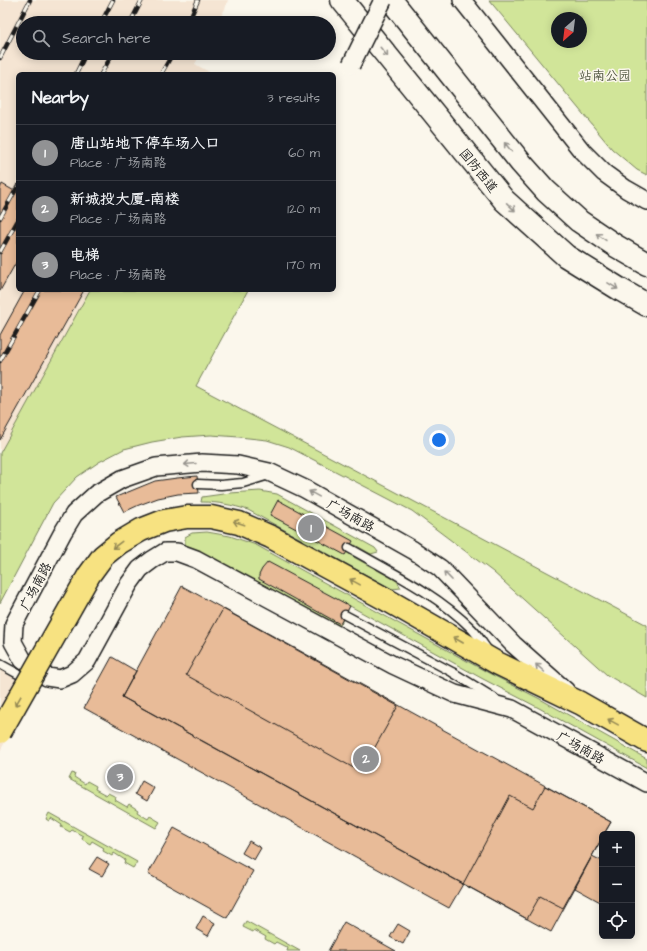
<!DOCTYPE html>
<meta charset="utf-8">
<style>
:root{--surface:#171b24;--page:#20242c;--text:#f1f3f6;--muted:#9ea1a6;--line:#363941;--accent:#919294}
body{margin:0;font-family:"Architects Daughter","LXGW WenKai TC",sans-serif;background:var(--page);color:var(--text)}
.controls{position:absolute;right:12px;bottom:12px;display:grid;overflow:hidden;border-radius:6px;box-shadow:0 2px 10px #0003}
.controls button{width:36px;height:36px;display:grid;place-items:center;padding:0;border:0;border-bottom:1px solid var(--line);background:var(--surface);color:var(--text);font:20px sans-serif}
.compass{position:absolute;left:551px;top:12px;width:36px;height:36px;border-radius:50%;background:var(--surface);box-shadow:0 2px 10px #0003;rotate:208deg}
.you{position:absolute;left:439px;top:440px;width:14px;height:14px;margin:-10px;border:3px solid #fff;border-radius:50%;background:#1a73e8;box-shadow:0 0 0 6px #1a73e833}
.badge{display:grid;place-items:center;width:26px;height:26px;border-radius:50%;background:var(--accent);color:#fff;font-size:13px;font-weight:700}
.pin{position:absolute;translate:-50% -50%;border:2px solid #fff;box-shadow:0 1px 4px #0006}
.list{margin:0;padding:0;list-style:none}
h2{display:flex;justify-content:space-between;align-items:center;height:52px;margin:0;padding:0 16px;font-size:17px}
h2 small{font-size:13px;font-weight:400;color:var(--muted)}
.list li{display:grid;grid-template-columns:26px 1fr auto;gap:12px;align-items:center;box-sizing:border-box;height:56px;padding:0 16px;border-top:1px solid var(--line)}
.list b{display:block;font-size:15px;white-space:nowrap}
.list p{margin:0;font-size:13px;white-space:nowrap;color:var(--muted)}
.list em{font-size:13px;font-style:normal;color:var(--muted)}
.icon{flex:none;width:22px;height:22px;fill:none;stroke:currentColor;stroke-width:2;stroke-linecap:round;stroke-linejoin:round}
.map{position:relative;flex:none;width:647px;height:951px;overflow:hidden}
.search{position:absolute;background:var(--surface);box-shadow:0 2px 10px #0003;left:16px;top:16px;width:320px;height:44px;display:flex;align-items:center;gap:10px;box-sizing:border-box;padding:0 14px;border-radius:22px;color:var(--muted);font-size:15px}
.panel{position:absolute;background:var(--surface);box-shadow:0 2px 10px #0003;left:16px;top:72px;width:320px;height:220px;border-radius:6px}
.map>svg:first-child{display:block}
.built{fill:#f5e5d3}
.green{fill:#d1e599;stroke:#76805a;fill-rule:evenodd}
.building{fill:#e8bb98;stroke:#1c1c1c}
.lines{fill:none;stroke-linecap:round;stroke-linejoin:round}
.lane-casing{stroke:#1c1c1c;stroke-width:11}
.street-casing{stroke:#1c1c1c;stroke-width:20}
.secondary-casing{stroke:#1c1c1c;stroke-width:25}
.primary-casing{stroke:#1c1c1c;stroke-width:25}
.lane{stroke:#fbf7ec;stroke-width:8}
.street{stroke:#fbf7ec;stroke-width:17}
.secondary{stroke:#fbf7ec;stroke-width:22}
.primary{stroke:#f7e281;stroke-width:22}
.rail-casing{stroke:#1c1c1c;stroke-width:4.5}
.rail{stroke:#fbf7ec;stroke-width:3;stroke-dasharray:9;stroke-linecap:butt}
.street-bridge-casing{stroke:#1c1c1c;stroke-width:20;stroke-linecap:butt}
.primary-bridge-casing{stroke:#1c1c1c;stroke-width:25;stroke-linecap:butt}
.street-bridge{stroke:#fbf7ec;stroke-width:17}
.primary-bridge{stroke:#f7e281;stroke-width:22}
.oneway{stroke:#97948e}
.oneway2{stroke:#948954}
.labels{text-anchor:middle;stroke-width:3;stroke-linejoin:round;paint-order:stroke}
.park-label{font-size:13px;fill:#525842;stroke:#fbf7ec}
.street-label{font-size:13px;fill:#1c1c1c;stroke:#fbf7ec}
</style>
<div class="map">
<svg width="647" height="951" viewBox="0 0 647 951">
<rect width="100%" height="100%" fill="#fbf7ec"/>
<filter id="ink" filterUnits="userSpaceOnUse"><feTurbulence type="fractalNoise" baseFrequency=".025" numOctaves="2"/><feDisplacementMap in="SourceGraphic" scale="8" xChannelSelector="R" yChannelSelector="G"/><feConvolveMatrix kernelMatrix="1 2 1 2 8 2 1 2 1" color-interpolation-filters="sRGB"/></filter>
<g filter="url(#ink)">
<path class="built" d="M0,0H228L225,9L217,23H23V53H201L195,64L209,72L208,74H18V290H90L0,453Z
M0,660L39,682L0,751Z"/>
<path class="green" d="M489,0H647V175L637,170L612,149ZM557,18H581V42H557Z
M90,290H248L196,386L647,625V698L607,675L493,572L412,511L289,447L267,440L239,437L211,435L182,437L152,442L124,449L99,462L77,477L53,503L0,603V453Z
M260,491L277,494L375,548L378,552L371,554L355,545L350,555L397,581L401,588L392,589L248,510C232,505 218,502 201,502L202,497L230,493Z
M207,532L230,536L256,545L487,672L540,699L647,759V768L539,708L483,679L350,606L338,629L185,545V537L192,533Z
M72,773L75,774L74,777L85,784L87,781L96,786L95,789L106,795L108,793L116,797L115,800L127,807L129,804L138,810L137,812L148,819L150,816L160,822L156,828L69,779Z
M49,813L137,862L133,868L124,863L125,860L114,853L112,856L103,851L104,848L92,841L90,844L82,839L83,836L72,830L70,832L61,827L62,825L51,818L49,821L46,819Z
M246,921L300,951H287L288,948L276,942L274,944L265,939L266,937L254,930L253,932L243,927Z"/>
<path class="building" d="M2,184L18,193V259L0,291V189Z
M25,290H84L0,440V335Z
M197,476L199,493L178,494L158,498L139,505L124,512L116,497L155,481L177,478Z
M278,500L353,541L345,555L270,515Z
M268,562L350,606L340,624L259,579V575L262,569Z
M182,586L611,822L604,834H602V838L551,932L122,697Z
M223,609L398,706L361,772L186,675Z
M112,657L136,671L122,697L463,884L449,908L84,708Z
M120,770L127,773L121,784L114,780Z
M142,781L154,788L147,801L135,794Z
M545,786L611,822L604,834H602V838L563,908L540,896L527,919L463,884L510,796L533,808Z
M174,828L253,871L227,918L148,874Z
M249,841L261,848L254,860L242,853Z
M592,856L602,861V903L575,888Z
M97,857L109,864L102,876L89,869Z
M203,916L215,923L208,936L196,929Z
M344,922L396,951H328Z
M398,924L410,931L403,944L390,937Z"/>
<g class="lines">
<defs>
<path id="lane" d="M198,484L221,485L243,483L269,475
M349,548C391,572 437,594 472,629C478,635 482,643 487,649
M345,615L452,672L494,698
M0,664L29,680"/>
<path id="street" d="M462,0L582,151L604,173L626,189L647,201
M566,691L513,644L440,568L413,550L305,489L269,472L238,465L202,463L156,467L122,479L96,494L74,514L63,532L14,624L13,642L23,660L47,677L60,679L72,674L87,661L129,584L140,569L152,560L165,552H177L196,559L393,665L455,694L512,709L647,783"/>
<path id="secondary" d="M342,0L504,200L566,256L621,290L647,305
M391,0L521,163L546,191L579,221L616,246L647,264"/>
<path id="primary" d="M389,601L497,663L580,703L647,741"/>
</defs>
<use href="#lane" class="lane-casing"/>
<use href="#street" class="street-casing"/>
<use href="#secondary" class="secondary-casing"/>
<use href="#primary" class="primary-casing"/>
<use href="#lane" class="lane"/>
<use href="#street" class="street"/>
<use href="#secondary" class="secondary"/>
<use href="#primary" class="primary"/>
<defs>
<path id="rail" d="M101,23L113,0
M130,23L142,0
M188,23L198,0
M0,58L30,0
M76,74L86,53
M101,74L113,53
M161,74L173,53
M0,218L18,186
M0,252L18,220
M0,361L40,290"/>
</defs>
<use href="#rail" class="rail-casing"/>
<use href="#rail" class="rail"/>
<defs>
<path id="street-bridge" d="M351,65L383,0"/>
<path id="primary-bridge" d="M0,732L89,575L103,556L119,543L141,530L164,521L187,517H211L239,523L271,537L389,601"/>
</defs>
<use href="#street-bridge" class="street-bridge-casing"/>
<use href="#primary-bridge" class="primary-bridge-casing"/>
<use href="#street-bridge" class="street-bridge"/>
<use href="#primary-bridge" class="primary-bridge"/>
</g>
<defs><path id="oneway-shaft" d="M-6 0H5M1.5-3L5.5 0L1.5 3" fill="none" stroke-width="1.6" stroke-linecap="round" stroke-linejoin="round"/></defs>
<g class="oneway">
<use href="#oneway-shaft" transform="translate(384 52) rotate(51)"/>
<use href="#oneway-shaft" transform="translate(508 147) rotate(-129)"/>
<use href="#oneway-shaft" transform="translate(511 207) rotate(43)"/>
<use href="#oneway-shaft" transform="translate(601 237) rotate(-145)"/>
<use href="#oneway-shaft" transform="translate(613 286) rotate(32)"/>
<use href="#oneway-shaft" transform="translate(190 464) rotate(175)"/>
<use href="#oneway-shaft" transform="translate(314 494) rotate(-151)"/>
<use href="#oneway-shaft" transform="translate(448 576) rotate(-134)"/>
<use href="#oneway-shaft" transform="translate(540 668) rotate(-138)"/>
</g>
<g class="oneway2">
<use href="#oneway-shaft" transform="translate(239 523) rotate(-162)"/>
<use href="#oneway-shaft" transform="translate(117 545) rotate(143)"/>
<use href="#oneway-shaft" transform="translate(355 582) rotate(-151)"/>
<use href="#oneway-shaft" transform="translate(458 640) rotate(-150)"/>
<use href="#oneway-shaft" transform="translate(18 701) rotate(120)"/>
<use href="#oneway-shaft" transform="translate(613 722) rotate(-151)"/>
</g>
</g>
<g class="labels">
<g class="park-label">
<text x="605" y="80">站南公园</text>
</g>
<g class="street-label">
<text transform="translate(479 170) rotate(51)" y="5">国防西道</text>
<text transform="translate(351 515) rotate(29)" y="5">广场南路</text>
<text transform="translate(35 586) rotate(-62)" y="5">广场南路</text>
<text transform="translate(581 747) rotate(29)" y="5">广场南路</text>
</g>
</g>
</svg>
<div class="controls">
<button>+</button>
<button>−</button>
<button><svg class="icon" aria-label="locate" viewBox="0 0 24 24"><circle cx="12" cy="12" r="6"/><path d="M12 2v4M12 18v4M2 12h4M18 12h4"/></svg></button>
</div>
<svg class="compass" viewBox="-18 -18 36 36"><path d="M0-13l5 13h-10z" fill="#e53935"/><path d="M0 13l5-13h-10z" fill="#9ea1a6"/></svg>
<div class="you"></div>
<div class="pin badge" style="left:311px;top:528px">1</div>
<div class="pin badge" style="left:366px;top:759px">2</div>
<div class="pin badge" style="left:120px;top:777px">3</div>
<div class="search"><svg class="icon" aria-label="search" viewBox="0 0 24 24"><circle cx="10" cy="10" r="6"/><path d="M15 15l6 6"/></svg>Search here</div>
<section class="panel">
<h2>Nearby<small>3 results</small></h2>
<ul class="list">
<li><span class="badge">1</span><div><b>唐山站地下停车场入口</b><p>Place · 广场南路</p></div><em>60 m</em></li>
<li><span class="badge">2</span><div><b>新城投大厦-南楼</b><p>Place · 广场南路</p></div><em>120 m</em></li>
<li><span class="badge">3</span><div><b>电梯</b><p>Place · 广场南路</p></div><em>170 m</em></li>
</ul>
</section>
</div>
